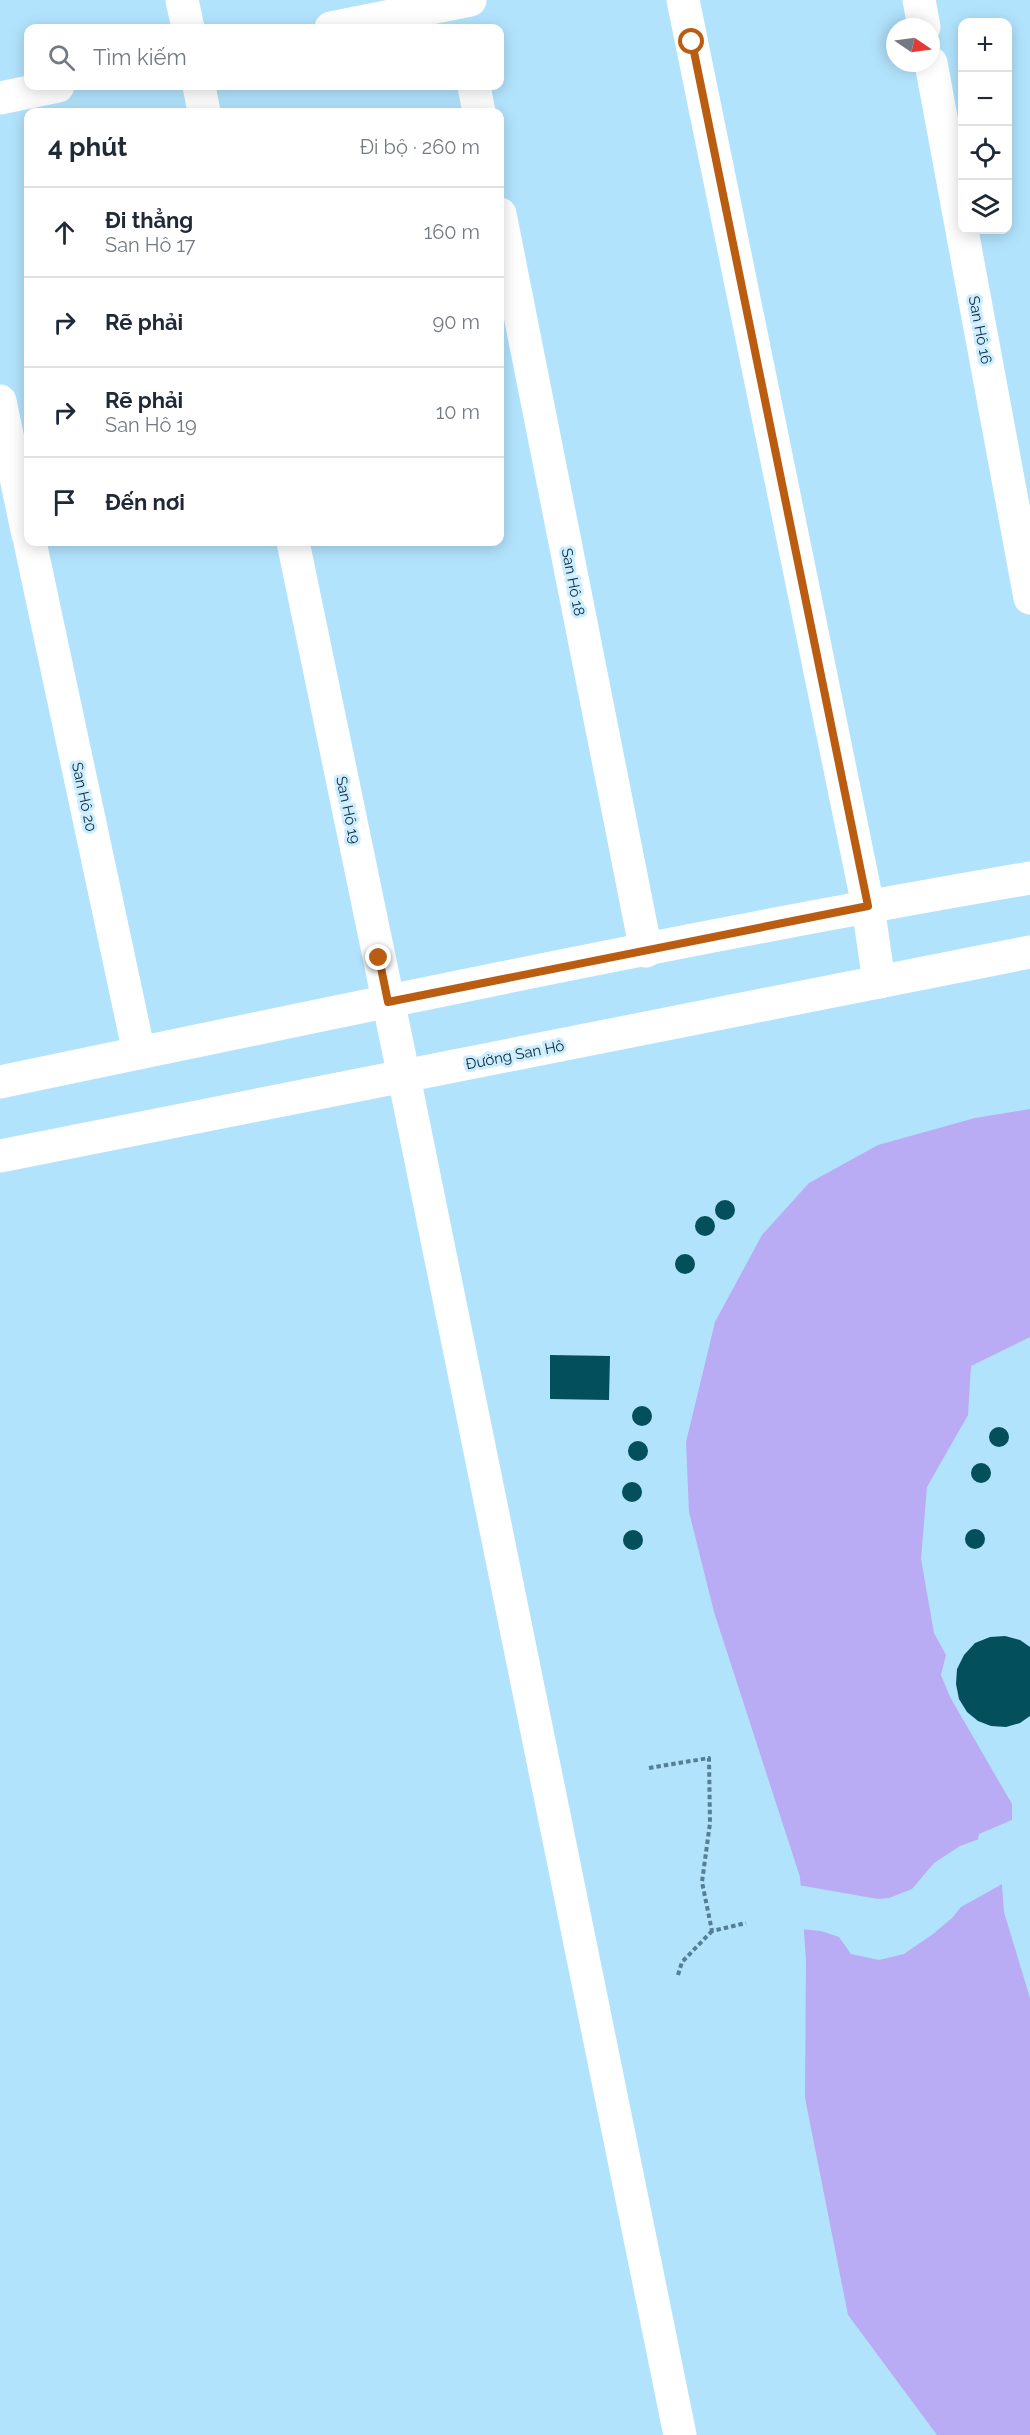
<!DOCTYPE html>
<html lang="vi">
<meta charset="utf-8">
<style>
:root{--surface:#fff;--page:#f6f6f7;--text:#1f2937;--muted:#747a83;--line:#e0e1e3}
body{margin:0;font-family:Raleway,sans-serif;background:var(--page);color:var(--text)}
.controls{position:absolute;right:18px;top:18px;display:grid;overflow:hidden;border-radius:12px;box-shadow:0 3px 15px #0003}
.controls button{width:54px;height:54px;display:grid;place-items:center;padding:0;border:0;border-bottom:2px solid var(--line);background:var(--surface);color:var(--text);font:30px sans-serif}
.compass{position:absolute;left:886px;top:18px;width:54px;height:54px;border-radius:50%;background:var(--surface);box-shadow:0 3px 15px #0003;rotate:103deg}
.stop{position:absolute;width:18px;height:18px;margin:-14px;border:4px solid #bb5d10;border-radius:50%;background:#fff}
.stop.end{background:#bb5d10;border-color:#fff;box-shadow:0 2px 6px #0008}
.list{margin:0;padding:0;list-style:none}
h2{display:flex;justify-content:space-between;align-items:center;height:78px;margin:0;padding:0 24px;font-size:26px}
h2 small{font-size:20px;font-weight:400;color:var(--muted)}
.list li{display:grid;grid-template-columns:39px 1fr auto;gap:18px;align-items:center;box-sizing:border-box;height:90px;padding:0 24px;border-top:2px solid var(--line)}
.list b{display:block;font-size:22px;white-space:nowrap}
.list p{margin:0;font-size:20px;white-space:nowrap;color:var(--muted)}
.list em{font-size:20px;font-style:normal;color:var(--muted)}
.icon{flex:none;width:33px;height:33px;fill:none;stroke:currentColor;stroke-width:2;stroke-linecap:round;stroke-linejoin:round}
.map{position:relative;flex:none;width:1030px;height:2435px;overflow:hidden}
.search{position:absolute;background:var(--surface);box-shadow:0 3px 15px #0003;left:24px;top:24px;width:480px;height:66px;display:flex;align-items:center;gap:15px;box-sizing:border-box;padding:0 21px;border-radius:12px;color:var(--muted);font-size:22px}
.panel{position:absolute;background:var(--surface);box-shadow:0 3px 15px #0003;left:24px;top:108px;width:480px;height:438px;border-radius:12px}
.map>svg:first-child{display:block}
.water{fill:#b9acf4}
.pier{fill:#b2e3fd}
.building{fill:#03505c}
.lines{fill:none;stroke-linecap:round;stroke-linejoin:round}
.path{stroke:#547f94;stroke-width:4;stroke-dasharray:4.5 3;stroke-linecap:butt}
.minor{stroke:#fff;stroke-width:33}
.tertiary{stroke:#fff;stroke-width:33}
.route{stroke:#bb5d10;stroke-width:8}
.labels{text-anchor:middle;stroke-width:6;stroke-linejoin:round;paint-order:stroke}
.street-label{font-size:15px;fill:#062d3e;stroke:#cdedff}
</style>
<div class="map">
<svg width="1030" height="2435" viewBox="0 0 1030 2435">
<rect width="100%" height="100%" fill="#b2e3fd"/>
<path class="water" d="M1030,1109V1337L971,1366L968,1415L927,1487L921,1559L934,1633L946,1655L941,1675L950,1697L1012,1804V1820L979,1834L978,1839L1002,1884L1004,1912L1030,1998V2435H937L848,2315L805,2098L806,1960L800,1877L714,1612L689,1512L686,1442L715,1322L762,1235L809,1183L878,1145L975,1118Z"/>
<path class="pier" d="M982,1838L1004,1883L961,1907L952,1918L933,1934L904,1954L879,1960L851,1954L839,1937L821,1931L801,1929L798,1885L878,1899L889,1898L912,1889L934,1863L960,1846Z"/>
<path class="building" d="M715 1210a10 10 0 1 1 20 0a10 10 0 1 1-20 0Z
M695 1226a10 10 0 1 1 20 0a10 10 0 1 1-20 0Z
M675 1264a10 10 0 1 1 20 0a10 10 0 1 1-20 0Z
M550,1355L610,1356L609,1400L550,1399Z
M632 1416a10 10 0 1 1 20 0a10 10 0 1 1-20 0Z
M989 1437a10 10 0 1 1 20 0a10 10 0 1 1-20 0Z
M628 1451a10 10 0 1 1 20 0a10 10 0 1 1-20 0Z
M971 1473a10 10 0 1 1 20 0a10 10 0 1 1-20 0Z
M622 1492a10 10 0 1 1 20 0a10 10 0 1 1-20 0Z
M965 1539a10 10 0 1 1 20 0a10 10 0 1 1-20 0Z
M623 1540a10 10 0 1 1 20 0a10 10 0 1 1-20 0Z
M1005,1636L1020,1640L1030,1647V1716L1020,1723L1006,1727L991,1726L978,1721L967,1712L959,1699L956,1684L957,1669L964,1655L975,1643L990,1637Z"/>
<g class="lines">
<path class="path" d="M649,1768L709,1758L710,1823L702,1882L712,1931L746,1923
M678,1975L682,1962L712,1931"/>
<path class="minor" d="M182,0L188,28
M683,0L868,906L879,982
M919,0L924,27
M331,28L470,0
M931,63L1030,598
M199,86L204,112
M474,86L479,112
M0,98L58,86
M500,214L646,951
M0,401L28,535
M30,542L139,1053
M293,542L404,1077L680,2435
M0,1082C342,1011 685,937 1030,878"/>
<path class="tertiary" d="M0,1156L1030,952"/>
</g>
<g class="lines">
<path class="route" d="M379,958L388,1002L868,906L692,42"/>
</g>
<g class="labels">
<g class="street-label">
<text transform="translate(980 330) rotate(79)" y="5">San Hô 16</text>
<text transform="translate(573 582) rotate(79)" y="5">San Hô 18</text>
<text transform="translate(84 797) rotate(78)" y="5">San Hô 20</text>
<text transform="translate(348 810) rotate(78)" y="5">San Hô 19</text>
<text transform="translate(515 1055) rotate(-11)" y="5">Đường San Hô</text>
</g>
</g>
</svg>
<div class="controls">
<button>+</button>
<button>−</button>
<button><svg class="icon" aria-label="locate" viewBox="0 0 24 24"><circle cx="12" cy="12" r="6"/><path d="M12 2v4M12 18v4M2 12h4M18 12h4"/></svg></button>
<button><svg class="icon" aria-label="layers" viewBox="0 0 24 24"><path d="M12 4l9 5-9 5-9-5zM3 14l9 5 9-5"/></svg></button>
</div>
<svg class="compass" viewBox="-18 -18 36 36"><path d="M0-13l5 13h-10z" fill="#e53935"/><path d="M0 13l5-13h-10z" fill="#747a83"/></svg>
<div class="stop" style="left:692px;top:42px"></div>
<div class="stop end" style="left:379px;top:958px"></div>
<div class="search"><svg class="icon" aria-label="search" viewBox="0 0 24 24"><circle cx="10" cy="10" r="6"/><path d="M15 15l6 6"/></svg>Tìm kiếm</div>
<section class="panel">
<h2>4 phút<small>Đi bộ · 260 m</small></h2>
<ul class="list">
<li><svg class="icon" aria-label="ahead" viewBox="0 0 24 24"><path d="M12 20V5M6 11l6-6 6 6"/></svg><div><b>Đi thẳng</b><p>San Hô 17</p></div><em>160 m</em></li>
<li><svg class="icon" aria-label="right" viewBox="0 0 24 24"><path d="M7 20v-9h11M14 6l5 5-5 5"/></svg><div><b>Rẽ phải</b></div><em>90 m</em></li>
<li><svg class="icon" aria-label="right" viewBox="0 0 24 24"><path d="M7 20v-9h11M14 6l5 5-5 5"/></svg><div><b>Rẽ phải</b><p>San Hô 19</p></div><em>10 m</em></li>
<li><svg class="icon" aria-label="arrive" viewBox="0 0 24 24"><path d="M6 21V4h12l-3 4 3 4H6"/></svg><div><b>Đến nơi</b></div></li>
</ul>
</section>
</div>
